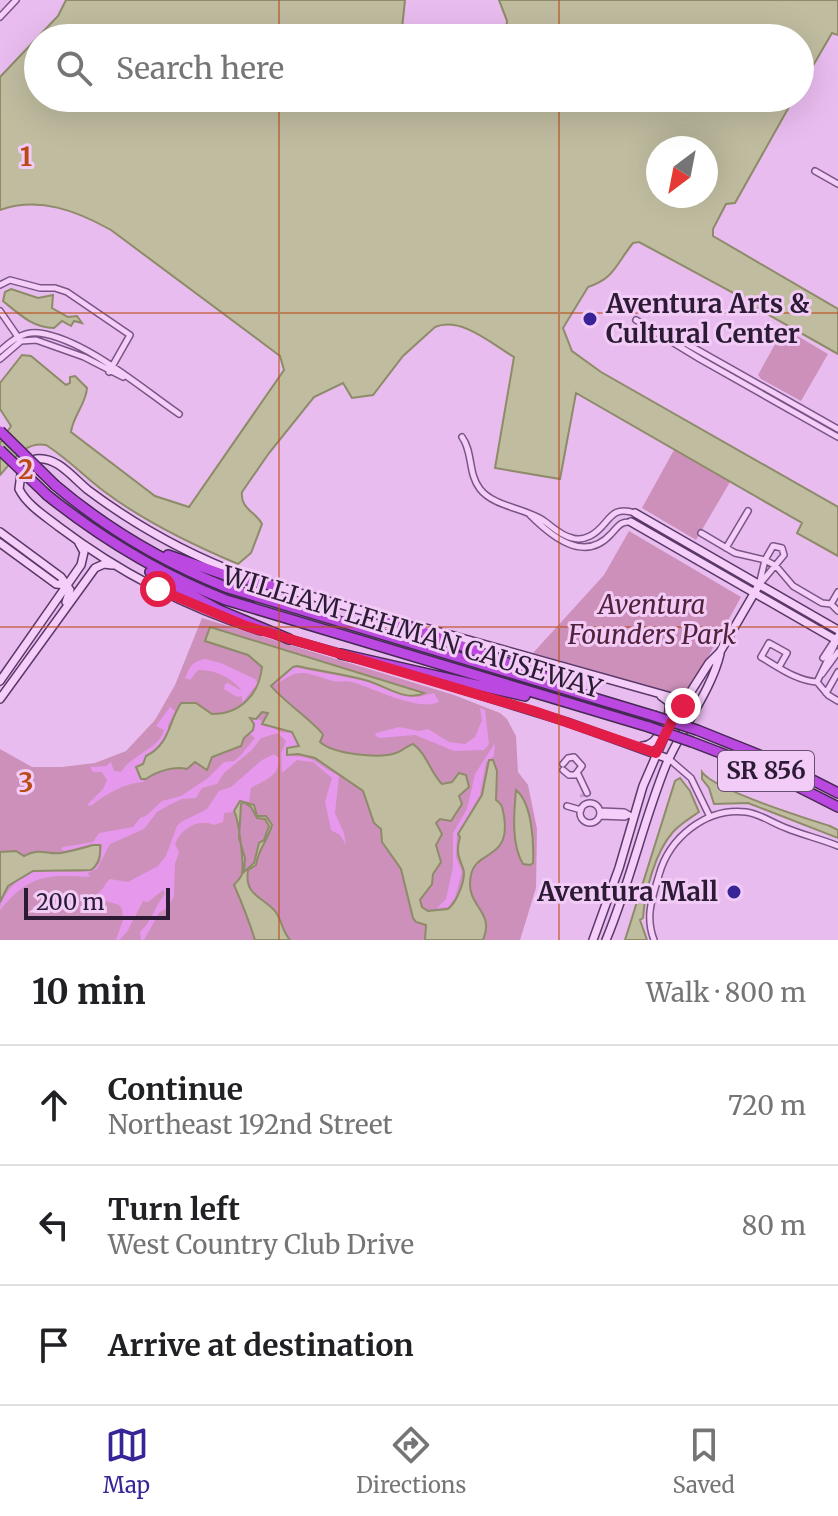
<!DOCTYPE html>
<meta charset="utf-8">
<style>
:root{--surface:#fff;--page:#f2f2f2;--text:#202124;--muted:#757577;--line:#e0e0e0;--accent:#392497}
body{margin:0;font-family:Merriweather,serif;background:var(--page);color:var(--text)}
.compass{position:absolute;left:646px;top:136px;width:72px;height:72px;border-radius:50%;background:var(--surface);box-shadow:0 8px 32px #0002;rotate:212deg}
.scale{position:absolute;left:24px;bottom:20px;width:146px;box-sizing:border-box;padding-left:8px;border:4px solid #2c1b35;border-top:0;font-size:22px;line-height:28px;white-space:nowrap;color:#2c1b35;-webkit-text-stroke:6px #f2ccf6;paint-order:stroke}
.stop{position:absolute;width:24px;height:24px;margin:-18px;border:6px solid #e11d48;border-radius:50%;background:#fff}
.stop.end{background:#e11d48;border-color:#fff;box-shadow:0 2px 8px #0008}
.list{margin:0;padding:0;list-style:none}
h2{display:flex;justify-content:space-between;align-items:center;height:104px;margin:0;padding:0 32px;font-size:34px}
h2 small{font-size:26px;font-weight:400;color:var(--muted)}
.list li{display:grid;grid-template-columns:52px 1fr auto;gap:24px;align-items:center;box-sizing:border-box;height:120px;padding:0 32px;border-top:2px solid var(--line)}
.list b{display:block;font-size:30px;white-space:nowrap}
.list p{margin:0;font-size:26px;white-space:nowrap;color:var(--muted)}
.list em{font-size:26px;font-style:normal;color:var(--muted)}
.icon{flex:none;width:44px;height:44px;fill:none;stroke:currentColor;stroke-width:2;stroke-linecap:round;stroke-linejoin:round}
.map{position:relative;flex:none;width:838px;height:940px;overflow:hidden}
.search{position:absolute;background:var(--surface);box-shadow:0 8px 32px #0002;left:24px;right:24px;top:24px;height:88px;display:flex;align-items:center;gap:20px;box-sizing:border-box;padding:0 28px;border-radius:44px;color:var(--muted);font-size:30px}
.sheet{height:464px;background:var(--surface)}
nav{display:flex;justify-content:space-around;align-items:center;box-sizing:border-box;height:112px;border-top:2px solid var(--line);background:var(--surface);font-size:22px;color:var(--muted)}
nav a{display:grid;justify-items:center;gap:4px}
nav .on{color:var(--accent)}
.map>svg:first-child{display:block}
.green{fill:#cc90ba}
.sand{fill:#e698ec}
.water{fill:#bfbca0;stroke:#8d8b68;stroke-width:2;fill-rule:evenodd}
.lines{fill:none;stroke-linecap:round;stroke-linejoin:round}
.street-tunnel{stroke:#c39cca;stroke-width:5;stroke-dasharray:5 2.5;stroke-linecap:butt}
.street-casing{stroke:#795586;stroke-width:8}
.secondary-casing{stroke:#593968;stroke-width:10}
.highway-casing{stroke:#452a53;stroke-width:12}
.street{stroke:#f5cffa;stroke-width:5}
.secondary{stroke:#f5cffa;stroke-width:7}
.highway{stroke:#bc48e2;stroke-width:9}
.highway-bridge-casing{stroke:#452a53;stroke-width:12;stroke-linecap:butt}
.highway-bridge{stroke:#bc48e2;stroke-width:9}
.route{stroke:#e11d48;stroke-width:10}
.grid{fill:none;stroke:#b94a16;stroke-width:2;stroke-opacity:0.55}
.poi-dot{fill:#392497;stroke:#f2ccf6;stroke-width:3}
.labels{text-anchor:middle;stroke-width:6;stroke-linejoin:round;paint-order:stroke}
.shield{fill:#f2ccf6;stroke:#67506f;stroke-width:2}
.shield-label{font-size:24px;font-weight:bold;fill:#2c1b35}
.poi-label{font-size:26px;font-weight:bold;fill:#2c1b35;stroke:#f2ccf6;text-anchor:start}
.park-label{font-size:26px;font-style:italic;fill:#52213c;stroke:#f2ccf6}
.street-label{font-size:26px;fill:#2c1b35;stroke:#f2ccf6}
.grid-label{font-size:26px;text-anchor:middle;font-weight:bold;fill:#b94a16;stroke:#f2ccf6;stroke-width:6;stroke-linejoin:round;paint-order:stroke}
</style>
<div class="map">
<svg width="838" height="940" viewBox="0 0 838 940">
<rect width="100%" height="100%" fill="#e9bcef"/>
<path class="green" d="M784,328L828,354L801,401L761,379L758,375Z
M674,450L730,482L696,540L642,508Z
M629,531L741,597L708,657L683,696L533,653L604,575Z
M202,618L454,695L500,713L507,719L516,736L518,772L528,785L537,829L536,888L520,940H0V749L32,767H62L95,763L126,751L155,720L175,685Z"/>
<path class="sand" d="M205,659L221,663L255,679L258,683L242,703V696L237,697L224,689L225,684L228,683L242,691C231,677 216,670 198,670L190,680L185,678C190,667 191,662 205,659Z
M293,667L366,681L403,695L418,697L434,693L439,702C419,712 373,688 352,682C345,680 340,683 333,681C324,679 314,674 304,673C289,672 284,682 271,686Z
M170,707L175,711L168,725V736L154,751L146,755L143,763L136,767L139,777L144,782C124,783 106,794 91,806L87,805L103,789L107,780L102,772H93L90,767L106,766L111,762L114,771L121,772C131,755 159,749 164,730L156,726Z
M480,708L485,710L489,744L484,750L454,751L415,735L379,738L375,735L376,733L399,727L419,731L428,729L449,742L465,744L475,737L482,720Z
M252,718L261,720L264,726H273L279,732L292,733L299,745L286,748L287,756C318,756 313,763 339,776L335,813L344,833L346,845L340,835L331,830L325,802L332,778L313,762L297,760L282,773L281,753L286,741L278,733L261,738L252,750L224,773L217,784L202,788L196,798L182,799L171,804L157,812L144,829L110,844L97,869L88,873L90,877C46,874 29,875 0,910C0,895 22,872 37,871C55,869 76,875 94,870L100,862L102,844H92L64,851L61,849L63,847L93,842L99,833L133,827L140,818L146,816L162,801L181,796L208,778L224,762L234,761L240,756L255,738L250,734L255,727Z
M495,743L494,756L486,762L480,795L457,835L456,857L462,872L455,898L448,907L437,908L446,899L453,867V833L467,809L475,774Z
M274,754L279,758C280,777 264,780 251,788L249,802L242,801L234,812L224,813L223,822L214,825C199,818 181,828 175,844L179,852L175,864L174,896L168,907L159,913L144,940H141L140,932C152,921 156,904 165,894L163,890L148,902L143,901L127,932L119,940H116L123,920L122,909L119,905L99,899L89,901L84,909L80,910C83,900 90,900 98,893C104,889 104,884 110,879L128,882L158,866L166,856L177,826L181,822L207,809L219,791L231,787L262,760Z"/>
<path class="water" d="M66,0H405L401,38H38V98H794L735,203L726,204L713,229V236L838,309V354L751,305L741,297L639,242L633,243C616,264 615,278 588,287L563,328L572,351L601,372L838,507V556L797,533L802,523L576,393L560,479L495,468L514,357C492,344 461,316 435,327L403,356L373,395L352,398L343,383L314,397L269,453L242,492C240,509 256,512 262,524L251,553L238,564C193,545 145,522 105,492C85,477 68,459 46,445C24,441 13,461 0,475V443L11,426L0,409V383L22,355L31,356L66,385L70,383V377L75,376L87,388C86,404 73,416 71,432L155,496L189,507L284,370L280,356L111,230C77,211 39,196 0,210V77L58,16ZM658,148H706V196H658Z
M499,0H838V35L832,33L800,88V38H505L507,21Z
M11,289L38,298L53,295L52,308L68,317L77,316L82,323L74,321L71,326L62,321L54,328C33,328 19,314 3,301L5,292Z
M210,627L424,693C406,703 383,684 365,680C343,674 319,671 297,666L293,667L271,686C281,699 321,728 323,735L320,742C333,754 379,759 396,753C402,751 407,746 413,744C427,754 430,772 442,784L452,782L459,773L466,775L469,787L459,796L462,804L451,821L440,819L436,823L442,834L436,845L441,862L433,874L432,884L420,900L422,907L428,911L448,909C456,903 467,879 463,868C458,855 456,851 460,837L458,834L482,795L489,760H493L497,771L496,800C503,805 502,807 504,816C511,861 476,849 471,875C464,907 496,910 483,940H425L426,925L416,922L413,918L401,869L382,842L381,829L374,823L363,791L315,758L298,754L287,755V748L299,746L292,732L262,724L268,713L262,712L256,719L250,718L254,724L253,730L244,738L241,746L212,757L207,770L195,762L187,769C174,766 157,771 146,779H141L136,767L143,764L146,756C170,744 168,723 181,703H196L212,714C240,714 259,695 262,667L248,655L205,641Z
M702,772C714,790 805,818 830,826L838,830V838L748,803L714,804L709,788L702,779Z
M680,778L690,791L699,812C690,818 680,824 673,832C655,852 645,891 643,918L640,920L647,940H625L675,781Z
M516,790C532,803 534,842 533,863L530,865L523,864C511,845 514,812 516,790Z
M240,801L254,805L257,816H266L272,825C268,840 258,849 256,865L248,870C244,896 262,896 275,911C282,920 282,931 290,940H255C249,921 242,903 234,885C237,881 241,878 242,874C244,864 239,820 234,811ZM243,802L251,807L257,818L265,819L269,826L264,840L259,843L254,863L244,872L245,858L239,838L241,804Z
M93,845H100C101,855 100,864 91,870L33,871L8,886L0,902V852L16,851L24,856C42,847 46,855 61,853C72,851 83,848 93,845Z"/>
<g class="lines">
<path class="street-tunnel" d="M582,794L583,797"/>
<defs>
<path id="street" d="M0,17L16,0
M815,171L838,184
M0,285L10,280L40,288H55L67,292L130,335L109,372
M0,311L18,337
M636,320L700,359L838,437
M667,335L680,340L838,429
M0,351C11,341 23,331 39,333C85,339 141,388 179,414
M0,359L21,341L36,340L84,357L123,377
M462,437C473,452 468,474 480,489C493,506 523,508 541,519C551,525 559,535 572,538C578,540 584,539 590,536C610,526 608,504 635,513
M530,515C551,536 584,564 611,534C618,527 620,521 631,522
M701,533L735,553L765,560L776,566L793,586L822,603L831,604L838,611
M773,546L782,548L784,555L759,585L765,560Z
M726,548L748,511
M831,604L838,592
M823,658L838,635
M779,667L787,653L769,643L761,657C778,667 797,681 817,682L828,695L838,701
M822,674L838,652
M817,682L837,640
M826,693L838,672
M669,759L691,778L710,817
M563,764L568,758L574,757L582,766L575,775H569L563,770
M578,774L587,793
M580 813a10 10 0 1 1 20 0a10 10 0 1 1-20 0Z
M567,806L581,810
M600,811L624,812L633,817
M600,816L625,817L628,815
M654,940C645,916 652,899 659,875C669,838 706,807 746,812C761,814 772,823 786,828C803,835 821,839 838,846"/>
<path id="secondary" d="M635,513L838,630
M631,522L838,641
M0,532L61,577L70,590L66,602
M0,543L56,584L67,585
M245,576C189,555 136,526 88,490C73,478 57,456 36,459L21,474L19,489C27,505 45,516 59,527C120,573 188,608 261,631
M272,585L391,619
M422,627L668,696L683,706
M285,638L346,655
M412,674L567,722L669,759
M0,681L81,565L84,552L79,543
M0,699L95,568L104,564L112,565
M642,746C658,746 671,717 669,702L661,696
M593,940L619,868L643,786L669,726L709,663L720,652L759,585
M606,940C630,883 643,822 666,765C681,730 712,689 720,654"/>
<path id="highway" d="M55,485C107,529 165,563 228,588L654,716
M47,495C102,539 160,574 226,600L649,727
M168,555L225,575L275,586
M150,572L219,610L289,639
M389,619L551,679
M341,654L525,696
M697,730L779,763L838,793
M692,742L765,770L838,807"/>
</defs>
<use href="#street" class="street-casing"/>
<use href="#secondary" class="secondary-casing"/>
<use href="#highway" class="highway-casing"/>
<use href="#street" class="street"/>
<use href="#secondary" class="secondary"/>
<use href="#highway" class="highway"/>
<defs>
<path id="highway-bridge" d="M0,431L55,485
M0,450L47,495
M654,716L697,730
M649,727L692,742"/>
</defs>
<use href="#highway-bridge" class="highway-bridge-casing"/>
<use href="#highway-bridge" class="highway-bridge"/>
</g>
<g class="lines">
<path class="route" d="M158,589L246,626L534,711L656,753L671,723L683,706"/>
</g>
<path class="grid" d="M279,0V38M559,0V38M279,98V940M559,98V940M0,313H838M0,627H838"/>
<g class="poi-dot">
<circle cx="590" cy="319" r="8"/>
<circle cx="734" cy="892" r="8"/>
</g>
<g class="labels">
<rect class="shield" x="718" y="751" width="96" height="40" rx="6"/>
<g class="shield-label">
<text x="766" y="779">SR 856</text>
</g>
<g class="poi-label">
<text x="606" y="313">Aventura Arts &amp;<tspan x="606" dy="30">Cultural Center</tspan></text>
<text x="718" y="901" text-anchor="end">Aventura Mall</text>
</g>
<g class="park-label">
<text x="652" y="614">Aventura<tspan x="652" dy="30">Founders Park</tspan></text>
</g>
<g class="street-label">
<text transform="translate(412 632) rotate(17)" y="9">WILLIAM LEHMAN CAUSEWAY</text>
</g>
</g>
<g class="grid-label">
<text x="26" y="166">1</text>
<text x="26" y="479">2</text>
<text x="26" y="792">3</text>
</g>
</svg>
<svg class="compass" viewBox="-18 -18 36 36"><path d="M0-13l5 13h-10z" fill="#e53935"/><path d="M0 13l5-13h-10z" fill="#757577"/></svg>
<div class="scale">200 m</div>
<div class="stop" style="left:158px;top:589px"></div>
<div class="stop end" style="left:683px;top:706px"></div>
<div class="search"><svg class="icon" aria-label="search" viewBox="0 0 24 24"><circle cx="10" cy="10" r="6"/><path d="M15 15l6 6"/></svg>Search here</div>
</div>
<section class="sheet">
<h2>10 min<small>Walk · 800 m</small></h2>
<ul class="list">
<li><svg class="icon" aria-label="ahead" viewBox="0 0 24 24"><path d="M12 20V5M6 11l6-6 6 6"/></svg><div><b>Continue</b><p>Northeast 192nd Street</p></div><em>720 m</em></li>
<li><svg class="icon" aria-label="left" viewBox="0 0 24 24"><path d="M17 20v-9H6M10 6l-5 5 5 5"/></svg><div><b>Turn left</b><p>West Country Club Drive</p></div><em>80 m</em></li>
<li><svg class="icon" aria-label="arrive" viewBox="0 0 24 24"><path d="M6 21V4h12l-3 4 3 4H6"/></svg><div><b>Arrive at destination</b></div></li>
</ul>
</section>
<nav>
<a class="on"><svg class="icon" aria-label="map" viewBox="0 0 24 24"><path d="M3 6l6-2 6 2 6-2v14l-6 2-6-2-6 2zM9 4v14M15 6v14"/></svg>Map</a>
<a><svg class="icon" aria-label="directions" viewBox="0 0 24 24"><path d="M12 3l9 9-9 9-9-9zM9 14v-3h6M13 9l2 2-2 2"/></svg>Directions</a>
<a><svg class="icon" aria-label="saved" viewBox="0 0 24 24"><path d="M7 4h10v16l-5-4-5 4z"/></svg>Saved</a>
</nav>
